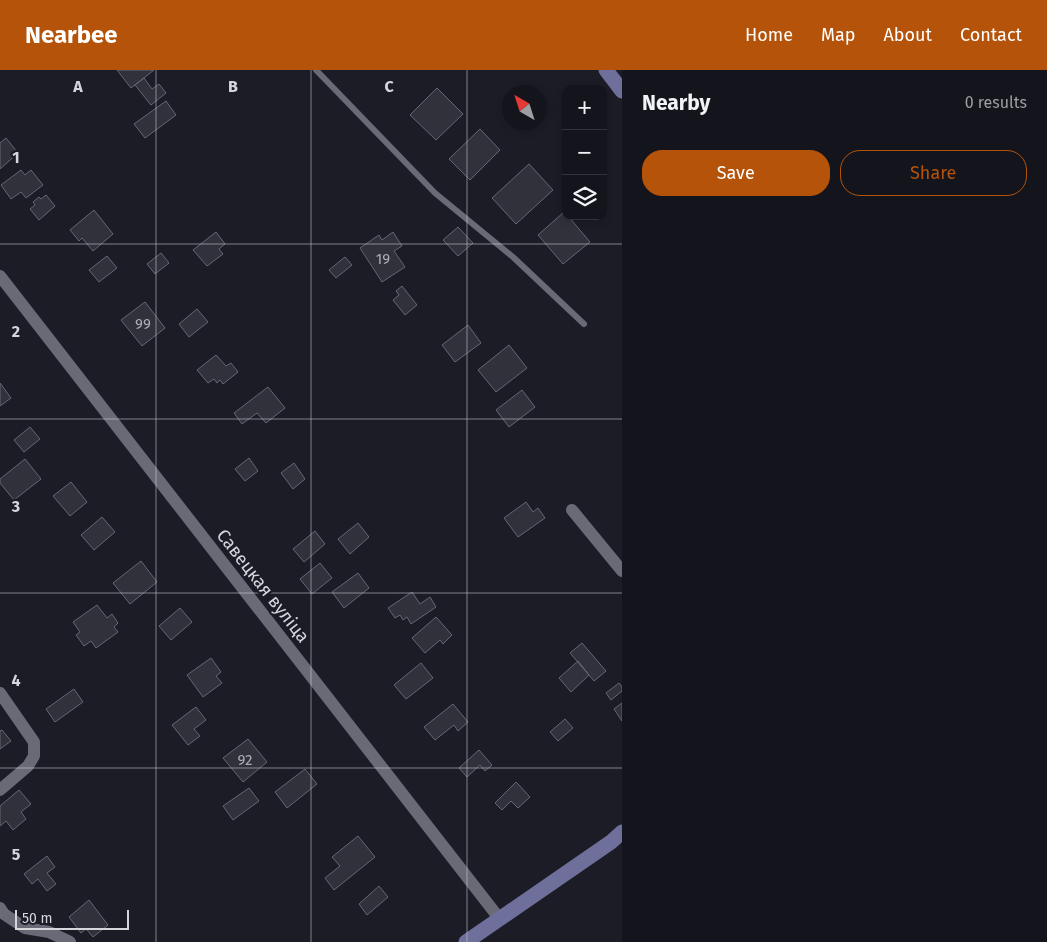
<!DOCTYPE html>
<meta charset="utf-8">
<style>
:root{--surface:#14151c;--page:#212229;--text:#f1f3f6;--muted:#9d9fa3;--line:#33343b;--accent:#b45309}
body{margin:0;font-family:"Fira Sans",sans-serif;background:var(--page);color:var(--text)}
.controls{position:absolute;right:15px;top:15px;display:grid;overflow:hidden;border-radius:10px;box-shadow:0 2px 8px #0003}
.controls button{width:45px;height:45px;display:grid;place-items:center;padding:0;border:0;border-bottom:1px solid var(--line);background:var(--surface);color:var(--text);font:25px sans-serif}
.compass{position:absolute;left:502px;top:15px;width:45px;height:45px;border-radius:50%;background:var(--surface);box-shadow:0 2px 8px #0003;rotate:321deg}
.scale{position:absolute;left:15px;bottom:12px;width:114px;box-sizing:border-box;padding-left:5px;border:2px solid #d5d6dc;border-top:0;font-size:14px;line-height:18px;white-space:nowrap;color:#d5d6dc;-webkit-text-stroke:4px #1b1c26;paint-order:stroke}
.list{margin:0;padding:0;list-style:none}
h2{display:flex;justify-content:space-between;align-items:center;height:65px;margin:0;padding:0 20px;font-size:21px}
h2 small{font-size:16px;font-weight:400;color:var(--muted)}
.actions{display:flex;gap:10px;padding:15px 20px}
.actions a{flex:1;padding:11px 0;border:1px solid var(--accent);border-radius:20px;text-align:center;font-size:18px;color:var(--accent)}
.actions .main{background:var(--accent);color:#fff}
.icon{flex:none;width:28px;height:28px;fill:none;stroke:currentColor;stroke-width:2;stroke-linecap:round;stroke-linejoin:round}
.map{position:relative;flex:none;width:622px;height:872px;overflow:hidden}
header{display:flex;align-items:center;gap:30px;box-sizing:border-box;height:70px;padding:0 25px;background:var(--accent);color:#fff}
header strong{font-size:24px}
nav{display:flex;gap:28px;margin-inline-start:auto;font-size:18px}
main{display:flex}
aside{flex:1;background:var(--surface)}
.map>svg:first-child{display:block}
.building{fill:#30313b;stroke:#666772}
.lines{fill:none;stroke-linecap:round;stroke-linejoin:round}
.lane{stroke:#696a76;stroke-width:6}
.street{stroke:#696a76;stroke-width:12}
.secondary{stroke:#6f6f9b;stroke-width:15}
.grid{fill:none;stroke:#d5d6dc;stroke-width:1;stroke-opacity:0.55}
.labels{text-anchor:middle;stroke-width:4.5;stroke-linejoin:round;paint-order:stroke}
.number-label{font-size:15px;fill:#acadb4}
.street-label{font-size:18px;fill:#d5d6dc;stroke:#1b1c26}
.grid-label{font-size:16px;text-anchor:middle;font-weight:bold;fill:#d5d6dc;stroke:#1b1c26;stroke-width:4.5;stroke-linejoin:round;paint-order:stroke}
</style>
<header>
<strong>Nearbee</strong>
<nav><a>Home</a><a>Map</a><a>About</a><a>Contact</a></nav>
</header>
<main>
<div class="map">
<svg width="622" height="872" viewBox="0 0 622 872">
<rect width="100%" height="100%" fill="#1b1c26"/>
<path class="building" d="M117,0H154L131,18Z
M144,8L152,19L159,14L166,23L151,35L135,15Z
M437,18L463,44L436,70L410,45Z
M166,31L176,45L145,68L134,54Z
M480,59L500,80L470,110L449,89Z
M6,68L18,83L0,99V73Z
M529,94L553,120L516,154L492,128Z
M21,100L25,105L31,100L43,115L26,128L21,122L11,129L1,115Z
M46,125L55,136L39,150L30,139L35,135L33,132L39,127L41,129Z
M94,140L113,164L93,181L82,168L79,171L70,160Z
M564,142L566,146H568L590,172L563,194L538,165Z
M458,157L473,173L458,186L443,170Z
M216,162L225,174L219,179L223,184L207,196L193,180Z
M393,162L402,176L394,181L405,197L382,212L360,178L379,165L382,170Z
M161,183L169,193L155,204L147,194Z
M107,186L117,198L99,212L89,200Z
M345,187L352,195L336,208L329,200Z
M402,216L417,235L405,245L393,230L399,225L396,221Z
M145,232L165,258L142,276L121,250Z
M197,239L208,252L189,267L179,254Z
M468,255L481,273L455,292L442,275Z
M509,275L527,298L496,322L478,300Z
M216,285L226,296L231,293L238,302L223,314L220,310L217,313L214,309L208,313L197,300Z
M0,313L11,328L0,336Z
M268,317L285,338L266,353L257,343L242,354L234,343Z
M522,320L535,337L509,357L496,340Z
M30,357L40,369L24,382L14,370Z
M249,388L258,401L245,411L235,399Z
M25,389L41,409L14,430L0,413V409Z
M294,393L305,409L293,419L281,403Z
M71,412L87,432L70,446L53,426Z
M526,432L533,442L538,438L545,448L518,467L504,448Z
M102,447L115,462L94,480L81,465Z
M358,453L369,467L350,484L338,469Z
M315,461L325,474L304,492L293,479Z
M141,491L157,512L130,534L113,513Z
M320,493L332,508L312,524L300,509Z
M358,503L369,518L344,538L332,522Z
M412,522L420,534L430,527L436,537L411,554L407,547L403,550L400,545L395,548L388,538Z
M97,535L107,548L112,544L118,553L114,557L118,562L96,578L91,571L84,576L76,565L80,562L73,552Z
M180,538L192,552L171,570L159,556Z
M436,547L452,565L443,574L440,570L425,583L412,568Z
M582,573L606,601L594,611L570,583Z
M211,588L221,602L216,606L222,613L203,627L187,605Z
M578,591L589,605L571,622L559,608Z
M421,593L433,608L406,629L394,615Z
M619,613L622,617V621L611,630L606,623Z
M74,619L83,632L55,652L46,639Z
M622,633V651L614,639Z
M453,634L468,652L458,661L454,655L435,670L424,657Z
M196,637L206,650L194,659L200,666L188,675L172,655Z
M565,649L573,658L558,671L550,662Z
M2,660L11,671L0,679V661Z
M248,669L267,692L243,712L223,688Z
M479,680L492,695L485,701L480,695L467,707L459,698Z
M305,699L317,714L287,738L275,722Z
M516,712L530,727L518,738L511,731L502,740L495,733Z
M249,718L259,731L233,750L223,736Z
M19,720L31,734L21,742L26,749L13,760L6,751L0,756V736Z
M358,766L375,787L334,820L325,808L340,796L332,787Z
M47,786L55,797L47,803L56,814L47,821L38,809L32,814L24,804Z
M379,816L388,827L367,845L359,834Z
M89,830L108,855L93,867L86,859L81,863L69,847Z"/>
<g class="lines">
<path class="lane" d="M316,0L435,123L513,187L584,254"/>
<path class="street" d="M0,206L499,848
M572,440L622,501
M0,623L34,672V686L28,696L0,720
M0,838L4,844L25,858L49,862L70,872"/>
<path class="secondary" d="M606,0L622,21
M466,872L611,772L622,762"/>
</g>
<path class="grid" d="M156,0V872M311,0V872M467,0V872M0,174H622M0,349H622M0,523H622M0,698H622"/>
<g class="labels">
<g class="number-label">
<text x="383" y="194">19</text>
<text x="143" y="259">99</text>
<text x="245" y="695">92</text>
</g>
<g class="street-label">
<text transform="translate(263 516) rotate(52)" y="6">Савецкая вуліца</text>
</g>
</g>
<g class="grid-label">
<text x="78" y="22">A</text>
<text x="233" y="22">B</text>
<text x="389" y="22">C</text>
<text x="16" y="93">1</text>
<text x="16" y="267">2</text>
<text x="16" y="442">3</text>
<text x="16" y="616">4</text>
<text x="16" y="790">5</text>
</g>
</svg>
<div class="controls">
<button>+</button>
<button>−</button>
<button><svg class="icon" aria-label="layers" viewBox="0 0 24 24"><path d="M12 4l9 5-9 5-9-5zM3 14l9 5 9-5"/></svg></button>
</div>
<svg class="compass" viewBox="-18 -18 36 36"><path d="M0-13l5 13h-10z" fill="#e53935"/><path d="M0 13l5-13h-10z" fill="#9d9fa3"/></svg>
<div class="scale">50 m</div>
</div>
<aside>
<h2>Nearby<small>0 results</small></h2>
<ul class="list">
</ul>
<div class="actions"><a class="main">Save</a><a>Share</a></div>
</aside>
</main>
